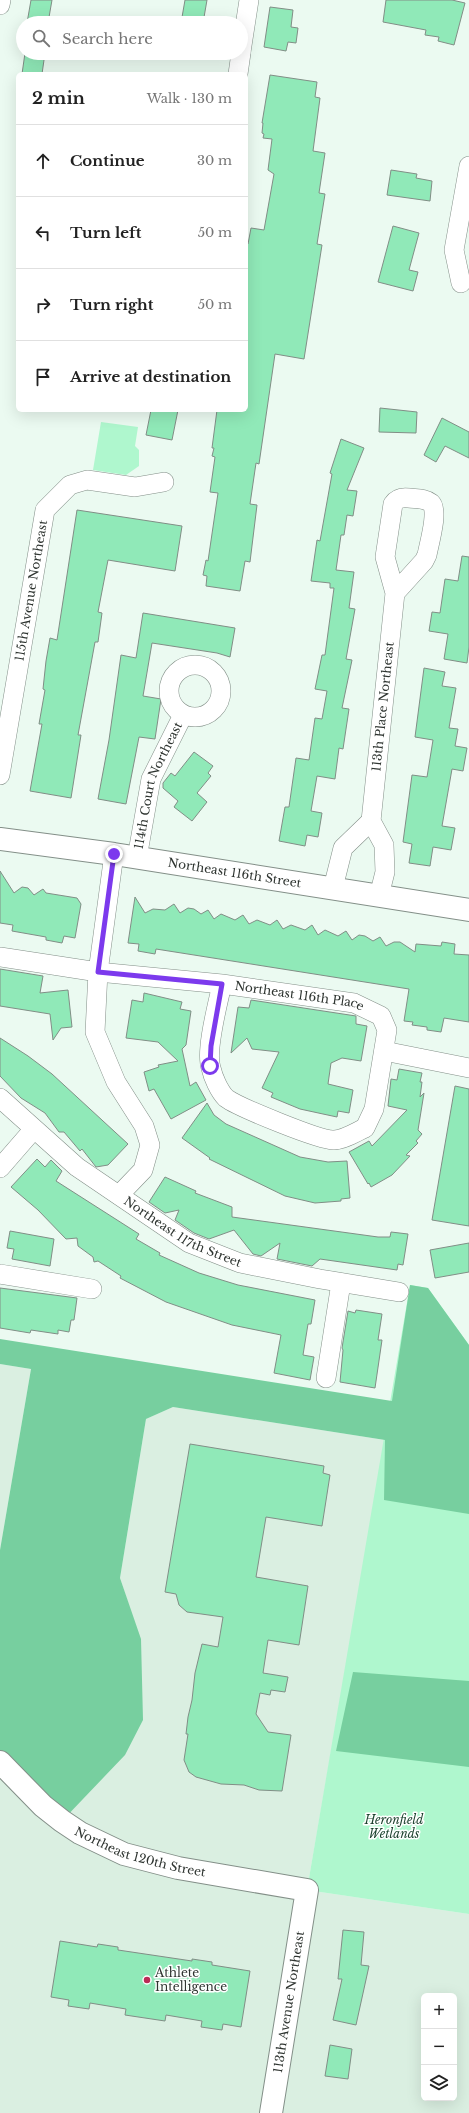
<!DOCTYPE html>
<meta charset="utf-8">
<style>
:root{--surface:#fff;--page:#f2f2f2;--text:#222;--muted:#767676;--line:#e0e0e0}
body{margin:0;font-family:"Libre Baskerville",serif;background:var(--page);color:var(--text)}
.controls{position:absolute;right:12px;bottom:12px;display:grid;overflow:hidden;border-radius:6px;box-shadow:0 4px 16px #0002}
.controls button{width:36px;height:36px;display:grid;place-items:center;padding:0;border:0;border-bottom:1px solid var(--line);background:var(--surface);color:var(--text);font:20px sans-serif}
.stop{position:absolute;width:12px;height:12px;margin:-9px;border:3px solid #7c3aed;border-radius:50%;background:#fff}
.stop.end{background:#7c3aed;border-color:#fff;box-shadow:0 1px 4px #0008}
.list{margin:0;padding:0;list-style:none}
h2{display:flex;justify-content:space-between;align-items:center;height:52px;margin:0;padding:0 16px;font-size:17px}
h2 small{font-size:13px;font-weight:400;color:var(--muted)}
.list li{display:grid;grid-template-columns:26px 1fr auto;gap:12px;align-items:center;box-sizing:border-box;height:72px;padding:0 16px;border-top:1px solid var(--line)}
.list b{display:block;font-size:15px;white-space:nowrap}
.list em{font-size:13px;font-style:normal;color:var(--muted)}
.icon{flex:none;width:22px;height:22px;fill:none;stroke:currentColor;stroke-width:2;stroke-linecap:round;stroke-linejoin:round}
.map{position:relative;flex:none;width:469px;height:2113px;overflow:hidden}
.search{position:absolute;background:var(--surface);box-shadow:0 4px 16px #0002;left:16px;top:16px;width:232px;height:44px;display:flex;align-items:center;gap:10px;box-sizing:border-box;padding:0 14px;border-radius:22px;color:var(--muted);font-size:15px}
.panel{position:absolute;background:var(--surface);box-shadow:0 4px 16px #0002;left:16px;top:72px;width:232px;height:340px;border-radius:6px}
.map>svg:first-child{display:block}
.built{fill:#daefe1;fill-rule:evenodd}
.green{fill:#aff7ce}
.forest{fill:#77cf9f}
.building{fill:#90e9b8;stroke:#818e86}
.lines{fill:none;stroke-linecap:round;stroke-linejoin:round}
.minor-casing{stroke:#838f88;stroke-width:20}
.tertiary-casing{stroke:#838f88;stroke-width:24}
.minor{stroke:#fff;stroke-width:19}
.tertiary{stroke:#fff;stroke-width:22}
.route{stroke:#7c3aed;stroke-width:5}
.poi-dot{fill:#bb2c56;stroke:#fff;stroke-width:1.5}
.labels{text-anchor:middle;stroke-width:3;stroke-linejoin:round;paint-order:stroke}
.street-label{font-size:12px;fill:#2f3531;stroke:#fff}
.park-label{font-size:12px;font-style:italic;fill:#193f2b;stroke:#fff}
.poi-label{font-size:12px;fill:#2f3531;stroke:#fff;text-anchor:start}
</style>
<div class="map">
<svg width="469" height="2113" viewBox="0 0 469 2113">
<rect width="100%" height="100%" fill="#ebfaf1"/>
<path class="built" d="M0,1364L31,1369L0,1550Z
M173,1407L385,1440L307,1890L469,1914V2113H0V1762L140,1639L120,1578L146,1419ZM424,1996H454V2098H424Z"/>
<path class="green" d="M101,422L138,427L135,446L139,450V466L126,475L93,470Z
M410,1285L428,1288L469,1345V1914L307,1890Z"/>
<path class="forest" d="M410,1285L428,1288L469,1345V1514L384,1500L385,1440L173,1407L146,1419L120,1578L141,1639L143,1720L125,1755L62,1821L0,1762V1550L31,1369L0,1364V1339L392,1401Z
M353,1672L469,1681V1767L336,1751Z"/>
<path class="building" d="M31,0H52L48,23H27Z
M185,0H207L203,23H181Z
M386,0H452L465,3L454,45L438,41L439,37L425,35L426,30L383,22Z
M270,7L293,10L291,27L298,28L296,43L288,42L286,51L264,47Z
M25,53H45L42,74H22Z
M270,75L317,82L315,97L320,98L313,151L325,153L319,193L325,194L317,244L322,245L304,359L275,354L259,464L256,463L250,504L257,505L250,562L245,561L240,591L206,586L207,576L203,575L206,560L208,561L218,493L210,492L215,457L212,456L214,448H212L217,410H246V244H248L251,228L264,230L274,174L268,170L272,139L263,138L264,134L262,133L263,123H262Z
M391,170L417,174L416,178L432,181L430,201L387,195Z
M393,226L419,233L409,270L418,272L413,291L378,282Z
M380,408L417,412L416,433L379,432Z
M151,410H178L172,440L146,435Z
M442,418L469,432V458L445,446L436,462L424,455Z
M341,439L364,448L347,490L357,491L353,516L347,515L344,535H341L336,570L354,572L349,608L355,609L346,659L352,660L342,708L349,709L343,749L339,748L335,779L317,776L311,811L322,813L318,837L307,835L305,846L279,841L285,807H289L296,758L309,760L315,718L322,719L327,691L315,689L322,655H325L334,588H330V583L311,581L317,540L320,541L332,474L330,473Z
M77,510L182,526L175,571L108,560L98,612L102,613L98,642H95L78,735H81L71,798L30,791L42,724H39L45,690L43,689L46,661L50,638L57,640Z
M462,556L469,557V647L467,663L444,659L448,634L429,631L432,612L440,613L445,579L458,581Z
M143,613L235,628L230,657L217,653L152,643L143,696L161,699L155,739L139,737L126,804L98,799L109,740L121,655L136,658Z
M424,668L445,672L442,686L456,688L449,728L458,729L455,746L467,748L463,771L452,769L442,826L455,828L451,850L433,847L430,866L409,863L412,844L403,842L412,775L427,777L433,740L415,737Z
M194,752L213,766L208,773L211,776L197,793L207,802L192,821L174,807L178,801L163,788V783L171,773L175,776Z
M0,871L14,893L22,887L28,888L34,895L43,889L46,893L77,898L81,904L75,938L64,936L62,943L46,940V937L12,931L13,925L0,923Z
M135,897L145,913L153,909L165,910L174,904L180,913L188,908L194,909L201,914L208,910L214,919L221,914L235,920L243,915L249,924L257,920L270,925L277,920L283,929L291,925L305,930L312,925L318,935L325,930L338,936L346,931L352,940L359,935L365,936L373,941L380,937L386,946L394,942H400L415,952L416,944L441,946L442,942L455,944L454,954L469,955V1022L444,1018L441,1032L427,1030V1027L412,1025L413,1022L404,1021L409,989L156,949L155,954L138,951L139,944L128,943Z
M0,969L43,976L40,993L68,990L72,1027L61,1028L53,1040L50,1014L0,1006Z
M144,993L182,1002L180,1009L191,1011L186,1045L182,1049L190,1086L196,1082L206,1100L171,1119L154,1089L149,1091L144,1072L159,1067L158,1065L178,1061L158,1042L126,1038L132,1000L143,1002Z
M251,1000L356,1016V1024L367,1026L361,1061L342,1058L331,1063L328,1084L353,1090L349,1113L338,1111L337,1117L323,1114L300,1109L271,1097L273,1093L262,1088L279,1052L252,1049L247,1038L231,1053L238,1007L249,1008Z
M0,1038L28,1056L52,1074L128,1144L108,1165L96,1167L82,1149L80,1151L64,1132H59L45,1113L21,1098L0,1076Z
M399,1069L422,1073L420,1082H422L420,1097L424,1093L418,1130L422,1134L416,1141L418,1143L406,1155L410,1156L392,1175L371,1187L369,1183L368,1184L349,1152L369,1141L372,1146L407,1110L388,1106L391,1079L397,1080Z
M455,1086L469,1089V1226L432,1220Z
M207,1103L214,1115L226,1124L300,1157L328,1162L347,1161L350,1198L341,1199V1201L315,1203L285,1196L209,1159L210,1158L182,1138Z
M37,1159L45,1167L51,1160L62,1171L56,1181L139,1234L136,1239L160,1253L159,1255L199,1273L238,1285L315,1300L311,1324H308L303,1355L314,1357L310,1380L274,1373L281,1335L232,1325L166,1302L120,1278L121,1276L98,1261L94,1262L93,1257L78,1246L77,1238L66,1239L38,1210L11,1187Z
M165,1177L196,1191L195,1193L232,1207V1217L378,1237H390L391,1232L408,1234L403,1265L398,1264L397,1270L320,1259L312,1266L277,1259L280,1243L261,1256L253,1254L234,1230L209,1239L194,1233L175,1220L179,1210L165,1213L149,1202Z
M10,1231L54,1239L50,1266L12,1259L14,1249L7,1248Z
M469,1243V1272L435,1278L430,1250Z
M0,1288L77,1298L74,1320H71L69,1332L58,1330V1334L31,1330L30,1333L0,1328Z
M356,1310L382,1314L378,1340H382L375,1388L340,1382L343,1350L342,1348L348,1311L355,1313Z
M190,1444L324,1466L323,1473L330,1475L322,1526L266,1517L256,1577L308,1586L299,1645L268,1640L263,1673L288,1677L285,1692L271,1690L270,1695L260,1693L256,1714L268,1732L291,1735L282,1791L259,1790L244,1785L221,1784L196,1777L189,1772L184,1760L188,1734H186L188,1717L192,1700L195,1673L202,1644L218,1647L223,1617L187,1612L179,1605L176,1594L165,1592Z
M343,1930L364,1932L361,1965L369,1966L356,2025L333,2020L342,1979H338Z
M60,1941L97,1947L98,1944L118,1947V1950L192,1961V1959L212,1962V1965L250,1971L241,2027L223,2024L222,2030L201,2027L202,2021L166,2015L165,2021L125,2015L126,2009L90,2003L89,2009L68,2006L69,2000L51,1997Z
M330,2045L352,2049L348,2079L325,2076Z"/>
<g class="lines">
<defs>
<g id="minor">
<path d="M0,5L1,0"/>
<path d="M241,52L249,0"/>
<path d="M238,74L241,53"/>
<path d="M461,283L454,250L469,166"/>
<circle cx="195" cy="691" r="26"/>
<path id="s1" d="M0,775L45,510L70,485L87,480L135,487L164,482"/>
<path d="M114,854L98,972L95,1032L116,1082L144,1126L150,1145L143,1170L119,1195"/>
<path id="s2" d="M137,858L151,779L183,715"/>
<path d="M333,888L343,848L371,821"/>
<path id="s3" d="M379,896L385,872L384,845L371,821L395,593L424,561L427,555C429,544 439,510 431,503C425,498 416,499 409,498C402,497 397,498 393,504L385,557L395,593"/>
<path id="s4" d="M0,957L98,972L222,984L354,1003L381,1016L387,1030L374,1109L365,1128C356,1132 344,1140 334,1140C321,1141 238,1107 226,1098C219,1091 213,1077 211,1068C205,1051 218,1003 222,984"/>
<path d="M384,1051L469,1068"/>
<path id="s5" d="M0,1098L77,1167L189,1243L240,1263L320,1279L399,1292"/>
<path d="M0,1168L33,1130"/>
<path d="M0,1274L92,1289"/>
<path d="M326,1378L341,1283"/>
</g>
<g id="tertiary">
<path id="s6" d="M0,839L114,854L469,910"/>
<path id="s7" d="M0,1762L43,1806L62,1821L80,1833L124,1854L178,1868L307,1890L271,2113"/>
</g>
</defs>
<use href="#minor" class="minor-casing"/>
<use href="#tertiary" class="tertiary-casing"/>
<use href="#minor" class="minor"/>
<use href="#tertiary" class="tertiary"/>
</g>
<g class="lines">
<path class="route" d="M114,854L98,972L222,984L211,1046L210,1066"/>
</g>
<circle class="poi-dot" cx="147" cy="1980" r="4"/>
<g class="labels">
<g class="street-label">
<text dy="4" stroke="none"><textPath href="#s1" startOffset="187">115th Avenue Northeast</textPath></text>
<text dy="4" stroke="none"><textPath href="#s3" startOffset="194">113th Place Northeast</textPath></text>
<text dy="4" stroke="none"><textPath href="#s2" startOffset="76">114th Court Northeast</textPath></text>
<text dy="4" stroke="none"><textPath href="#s6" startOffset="237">Northeast 116th Street</textPath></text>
<text dy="4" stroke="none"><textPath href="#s4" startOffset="302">Northeast 116th Place</textPath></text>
<text dy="4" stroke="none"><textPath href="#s5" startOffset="228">Northeast 117th Street</textPath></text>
<text dy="4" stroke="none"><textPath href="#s7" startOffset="171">Northeast 120th Street</textPath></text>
<text transform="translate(289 2002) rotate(-81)" y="4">113th Avenue Northeast</text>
</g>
<g class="park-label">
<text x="394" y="1824">Heronfield<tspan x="394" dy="14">Wetlands</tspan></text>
</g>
<g class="poi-label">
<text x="155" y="1977">Athlete<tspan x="155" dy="14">Intelligence</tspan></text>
</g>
</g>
</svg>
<div class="controls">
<button>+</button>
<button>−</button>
<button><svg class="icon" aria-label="layers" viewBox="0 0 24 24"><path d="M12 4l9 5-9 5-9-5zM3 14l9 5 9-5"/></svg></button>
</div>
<div class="stop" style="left:210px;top:1066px"></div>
<div class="stop end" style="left:114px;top:854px"></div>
<div class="search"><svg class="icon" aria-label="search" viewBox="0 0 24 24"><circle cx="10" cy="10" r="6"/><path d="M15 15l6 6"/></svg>Search here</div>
<section class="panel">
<h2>2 min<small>Walk · 130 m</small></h2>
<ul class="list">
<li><svg class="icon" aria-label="ahead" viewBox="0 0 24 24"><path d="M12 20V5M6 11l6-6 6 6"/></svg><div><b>Continue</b></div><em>30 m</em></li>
<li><svg class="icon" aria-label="left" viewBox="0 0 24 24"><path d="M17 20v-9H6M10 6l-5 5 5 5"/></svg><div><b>Turn left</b></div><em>50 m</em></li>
<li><svg class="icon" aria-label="right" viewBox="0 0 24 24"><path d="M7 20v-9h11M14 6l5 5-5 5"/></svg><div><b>Turn right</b></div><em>50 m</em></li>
<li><svg class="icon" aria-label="arrive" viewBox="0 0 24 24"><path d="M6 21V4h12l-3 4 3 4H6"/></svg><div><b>Arrive at destination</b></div></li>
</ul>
</section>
</div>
